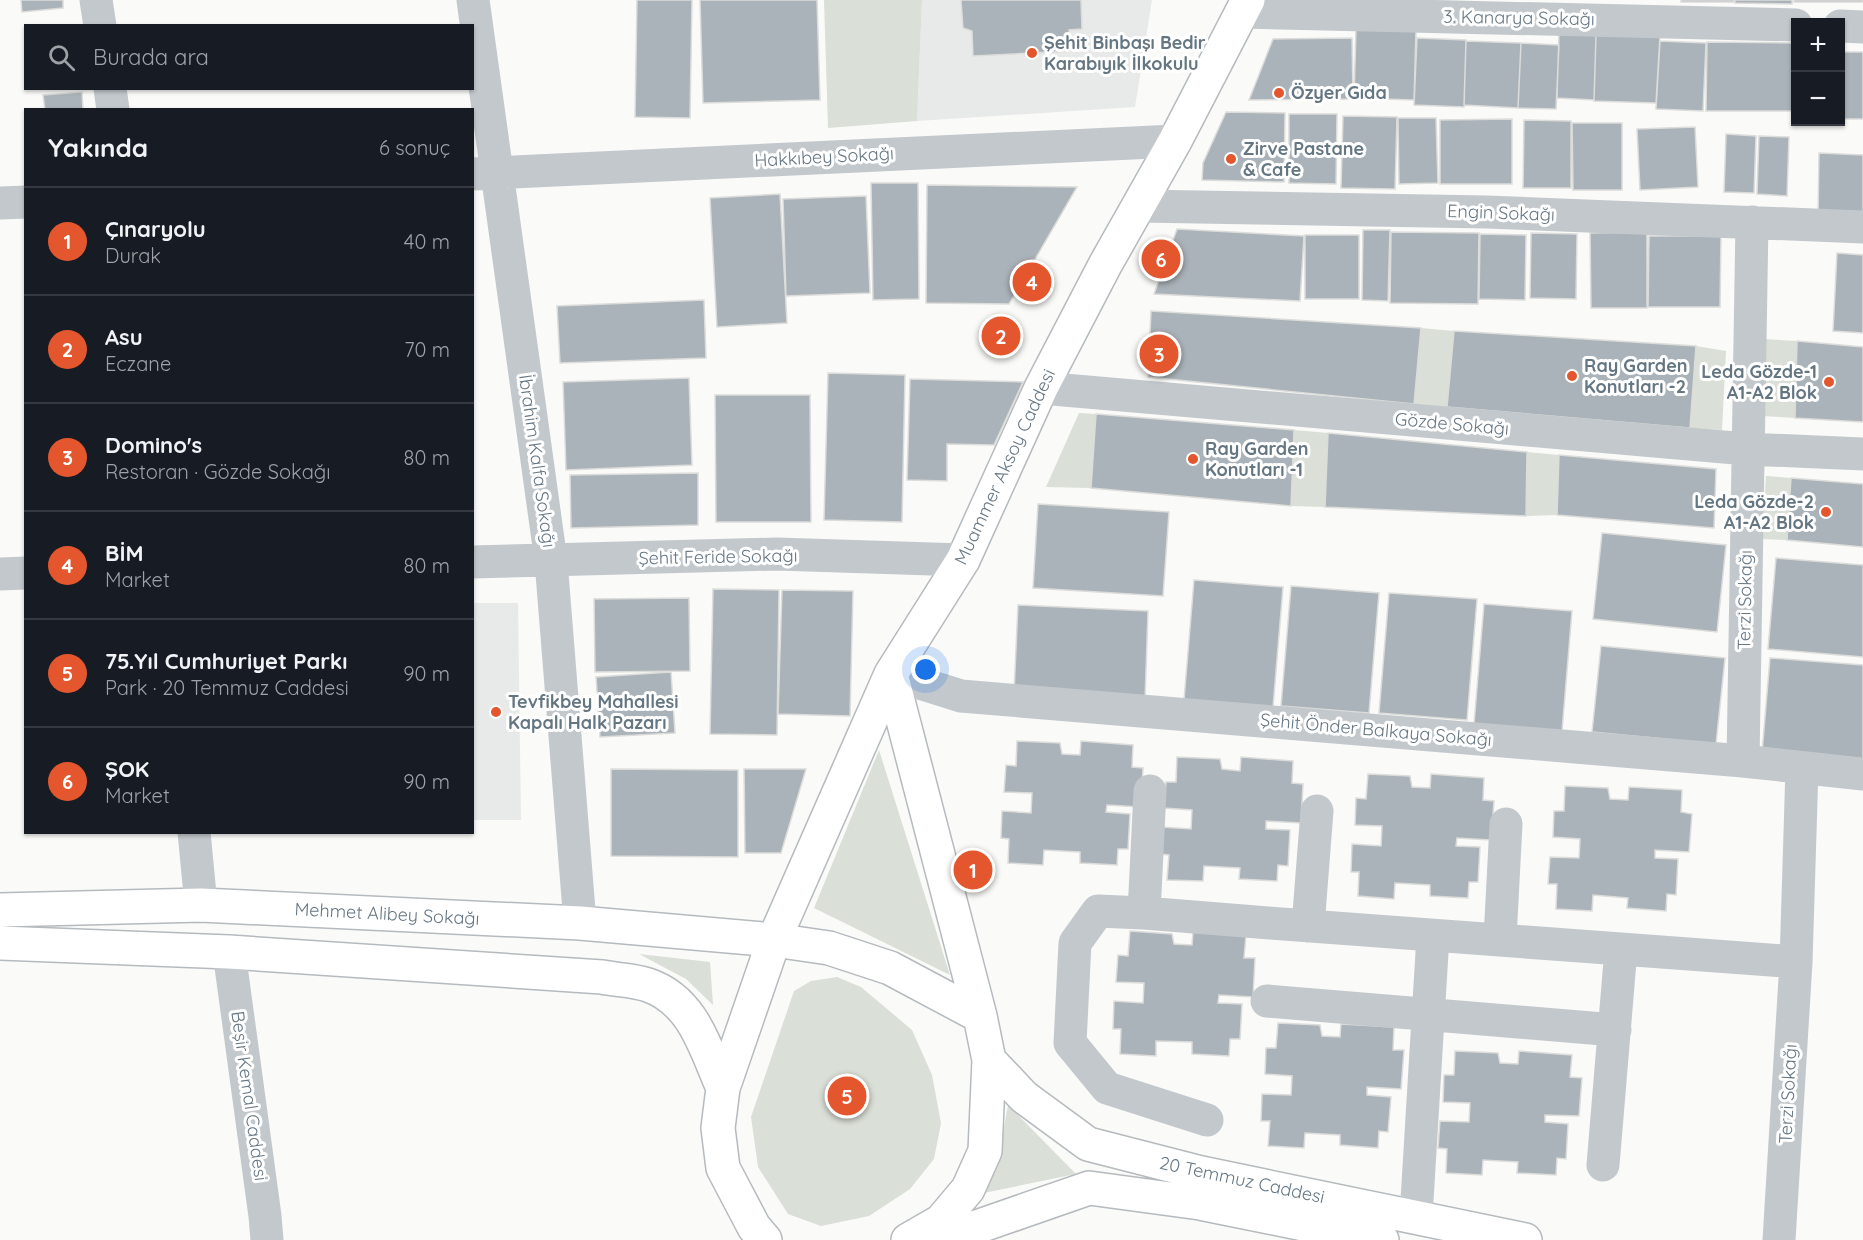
<!DOCTYPE html>
<html lang="tr">
<meta charset="utf-8">
<style>
:root{--surface:#171b24;--page:#20242c;--text:#f1f3f6;--muted:#9ea1a6;--line:#363941;--accent:#e4572e}
body{margin:0;font-family:Quicksand,sans-serif;background:var(--page);color:var(--text)}
.controls{position:absolute;right:18px;top:18px;display:grid;overflow:hidden;border-radius:0px;box-shadow:0 2px 4px #0004}
.controls button{width:54px;height:54px;display:grid;place-items:center;padding:0;border:0;border-bottom:2px solid var(--line);background:var(--surface);color:var(--text);font:30px sans-serif}
.you{position:absolute;left:926px;top:670px;width:21px;height:21px;margin:-15px;border:4px solid #fff;border-radius:50%;background:#1a73e8;box-shadow:0 0 0 9px #1a73e833}
.badge{display:grid;place-items:center;width:39px;height:39px;border-radius:50%;background:var(--accent);color:#fff;font-size:20px;font-weight:700}
.pin{position:absolute;translate:-50% -50%;border:3px solid #fff;box-shadow:0 2px 6px #0006}
.list{margin:0;padding:0;list-style:none}
h2{display:flex;justify-content:space-between;align-items:center;height:78px;margin:0;padding:0 24px;font-size:26px}
h2 small{font-size:20px;font-weight:400;color:var(--muted)}
.list li{display:grid;grid-template-columns:39px 1fr auto;gap:18px;align-items:center;box-sizing:border-box;height:108px;padding:0 24px;border-top:2px solid var(--line)}
.list b{display:block;font-size:22px;white-space:nowrap}
.list p{margin:0;font-size:20px;white-space:nowrap;color:var(--muted)}
.list em{font-size:20px;font-style:normal;color:var(--muted)}
.icon{flex:none;width:33px;height:33px;fill:none;stroke:currentColor;stroke-width:2;stroke-linecap:round;stroke-linejoin:round}
.map{position:relative;flex:none;width:1863px;height:1240px;overflow:hidden}
.search{position:absolute;background:var(--surface);box-shadow:0 2px 4px #0004;left:24px;top:24px;width:450px;height:66px;display:flex;align-items:center;gap:15px;box-sizing:border-box;padding:0 21px;border-radius:0px;color:var(--muted);font-size:22px}
.panel{position:absolute;background:var(--surface);box-shadow:0 2px 4px #0004;left:24px;top:108px;width:450px;height:726px;border-radius:0px}
.map>svg:first-child{display:block}
.built{fill:#e8e9e9}
.green{fill:#dadfd7}
.building{fill:#aab3b9;stroke:#dcdcda;stroke-width:1.5}
.lines{fill:none;stroke-linecap:round;stroke-linejoin:round}
.major-casing{stroke:#b5babe;stroke-width:36}
.minor{stroke:#c3c8cc;stroke-width:33}
.major{stroke:#fff;stroke-width:33}
.poi-dot{fill:#e4572e;stroke:#fff;stroke-width:2}
.labels{text-anchor:middle;stroke-width:6;stroke-linejoin:round;paint-order:stroke}
.street-label{font-size:18px;fill:#657683;stroke:#fff}
.poi-label{font-size:18px;font-weight:bold;fill:#657683;stroke:#fff;text-anchor:start}
</style>
<div class="map">
<svg width="1863" height="1240" viewBox="0 0 1863 1240">
<rect width="100%" height="100%" fill="#fafaf8"/>
<path class="built" d="M922,0H1152L1135,107L917,121Z
M473,603H518L521,820H473Z"/>
<path class="green" d="M824,0H922L917,121L828,128Z
M1421,328L1454,331L1447,407L1414,404Z
M1763,339L1797,341L1795,418L1762,416Z
M1696,346L1726,351L1722,430L1690,428Z
M1079,413L1096,414L1091,488L1046,487Z
M1294,430L1328,433L1325,507L1291,506Z
M1527,452L1559,455L1557,515L1526,516Z
M1766,476L1791,478L1787,540L1762,539Z
M879,750L950,975L814,908Z
M639,954L710,962L713,1005L686,979Z
M837,977L861,987L912,1030L932,1075L941,1123L934,1159L910,1189L869,1216L821,1226L788,1214L758,1167L751,1117L794,991L811,981Z
M1008,1105L1076,1174L979,1194L1000,1150Z"/>
<path class="building" d="M21,0H63V8L22,12Z
M637,0H692L690,118L635,117Z
M700,0H817L820,100L703,103Z
M961,0H1081L1082,29L1069,30L1071,51L973,56L972,31L963,28Z
M1681,0H1734V2H1681Z
M1735,0H1792V4L1735,3Z
M1794,0H1863V2H1794Z
M1356,28L1416,30L1414,100L1354,98Z
M1559,33L1596,35L1594,100L1557,98Z
M1596,35L1660,36L1656,103L1594,101Z
M1352,38L1353,99L1249,100L1273,39Z
M1417,38L1466,40L1464,107L1414,105Z
M1466,41L1521,43L1518,108L1464,105Z
M1660,41L1706,43L1703,111L1656,109Z
M1707,42L1796,43L1795,111H1706Z
M1521,43L1559,45L1556,109L1518,108Z
M1840,52H1863V119H1840Z
M82,92L83,110H45L43,95Z
M1226,112L1285,113L1284,182L1202,180L1203,163Z
M1289,114H1337L1336,184L1289,183Z
M1343,116L1397,117L1395,189L1341,188Z
M1398,118H1436L1438,183L1399,184Z
M1512,119V184H1440V120Z
M1524,120L1571,121V188H1523Z
M1572,123H1622V190H1573Z
M1695,127L1698,187L1640,190L1637,129Z
M1726,134L1756,136L1754,193L1724,192Z
M1759,136L1789,137L1787,196L1757,194Z
M1819,153L1863,155V217L1818,216Z
M871,183H918L919,299L873,300Z
M927,185L1077,187L1009,304L926,303Z
M780,194L787,323L717,327L710,198Z
M866,196L870,293L786,296L783,199Z
M1177,229L1304,236L1300,301L1154,294Z
M1363,230H1390L1388,301L1362,300Z
M1391,232L1479,233L1478,304L1390,303Z
M1647,232V308H1591L1590,233Z
M1531,233L1577,234L1576,299L1530,298Z
M1480,234L1526,235L1525,300L1479,299Z
M1305,235H1359V299H1305Z
M1649,236H1721L1720,307H1648Z
M1837,253L1863,255V333L1833,331Z
M704,300L706,358L560,363L557,306Z
M1151,311L1421,328L1414,404L1148,377Z
M1454,331L1696,346L1690,428L1447,407Z
M1797,341L1863,347V422L1795,418Z
M828,373L905,375L902,522L824,520Z
M689,378L692,465L566,470L563,382Z
M910,379L1023,382L994,445L947,444V481L907,480Z
M715,395H810L811,522H716Z
M1096,414L1294,430L1291,506L1091,488Z
M1328,433L1527,452L1526,516L1325,507Z
M1559,455L1716,469L1714,528L1557,515Z
M698,473V525L571,528L570,475Z
M1791,478L1863,484V547L1787,540Z
M1038,504L1169,512L1163,596L1033,588Z
M1602,533L1726,545L1717,632L1593,619Z
M1776,558L1863,565V657L1768,649Z
M1194,580L1283,587L1273,707L1184,700Z
M1291,586L1379,593L1369,713L1281,706Z
M713,589L779,590L777,735L710,734Z
M782,590L853,591L850,716L778,714Z
M1389,593L1477,599L1467,720L1379,713Z
M689,598L690,671L595,672L594,599Z
M1484,604L1572,611L1562,731L1474,724Z
M1018,605L1148,611L1145,699L1014,693Z
M1601,646L1725,658L1716,744L1592,732Z
M1770,658L1863,665V761L1762,753Z
M671,672L675,733L600,737L596,677Z
M1017,741L1060,743L1062,754L1080,755L1081,741L1133,745L1132,767L1143,768L1141,807L1107,805L1106,812L1130,814L1128,849H1118L1117,865L1080,863V852L1044,850L1043,865L1008,863L1009,839L1001,838L1002,811L1031,813L1032,793L1004,792L1006,765L1016,766Z
M1177,757L1220,759L1222,769L1240,771L1241,757L1293,761L1292,783L1303,784L1301,823L1266,821V829L1290,830L1288,866L1278,865L1277,881L1239,879L1240,868L1204,866L1203,881L1167,880L1169,855L1160,854L1161,827L1191,829L1192,810L1164,808L1166,782H1176Z
M611,769L738,770V857L611,856Z
M744,769H806L781,853H745Z
M1368,774L1410,776L1412,787L1430,788L1431,774L1484,778L1483,800L1494,801L1491,840L1457,838L1456,846L1480,847L1478,882H1469L1468,898L1430,896V885L1395,883L1394,899L1358,896L1359,872H1351L1352,844L1381,846L1382,826L1355,825L1356,798L1366,799Z
M1565,786L1608,788L1610,799L1628,800L1629,787L1682,790L1681,812L1692,814L1689,852L1655,850V858L1678,859L1676,895L1667,894L1666,911L1627,908L1628,898L1593,895L1592,911L1556,909L1557,884H1548L1550,857L1579,858L1580,839L1553,837L1554,811H1564Z
M1130,931L1172,934L1174,944L1192,945L1193,932L1246,935L1244,958H1255L1253,997L1219,995L1218,1003L1242,1004L1240,1039H1230L1229,1056L1192,1054V1042L1156,1041V1056L1120,1054L1121,1029H1113L1114,1001L1143,1003L1144,983L1116,982L1118,955L1128,956Z
M1278,1023L1320,1025L1322,1036L1340,1037L1341,1024L1394,1027L1393,1050H1404L1401,1089L1367,1087V1095L1391,1097L1388,1132L1379,1131L1378,1148L1340,1145V1135L1305,1133L1304,1148L1268,1146L1270,1121H1261L1262,1094L1291,1095L1292,1076L1265,1074L1266,1048H1276Z
M1455,1051L1498,1053L1500,1063L1518,1064L1519,1051L1572,1055L1570,1077L1582,1078L1579,1116L1545,1115V1122L1568,1124L1566,1159L1557,1158L1556,1175L1517,1173L1518,1162L1483,1160L1482,1175L1446,1173L1447,1149L1438,1148L1440,1121L1469,1122L1470,1103L1443,1102L1444,1075H1454Z"/>
<g class="lines">
<defs>
<path id="major" d="M891,674L980,1016L989,1060L985,1151L968,1189L941,1221L908,1240
M0,910L201,905L580,923L774,940L829,948L890,968L980,1016
M0,943L229,952L602,977C617,980 634,980 648,985C694,1001 705,1048 723,1088
M989,1060L1024,1097L1088,1144L1201,1173L1525,1240
M765,1240L754,1227L723,1168L718,1128L723,1088L774,940L891,674L963,560L1041,388L1105,265L1175,141L1248,0
M932,1240L968,1230L1089,1188L1200,1203L1382,1240"/>
</defs>
<use href="#major" class="major-casing"/>
<path class="minor" d="M96,0L100,26
M473,0L551,561L580,923
M1243,12L1796,25
M1840,26L1863,27
M110,88L113,110
M472,174L1175,141
M0,203L26,202
M1139,206L1487,212L1863,227
M1041,388L1747,449L1863,454
M472,562L777,554L963,560
M0,574L26,573
M891,674L961,696L1743,761L1863,774
M1743,761L1752,222
M194,832L201,905
M1144,913L1150,791
M1308,926L1317,811
M1500,939L1506,824
M229,952L265,1216L267,1240
M1267,1001L1615,1030
M1207,1120L1107,1088L1070,1043L1075,943L1098,911L1144,913C1361,931 1578,945 1796,962
M1603,1165L1621,949
M1416,1217L1433,936
M1779,1240L1796,962L1802,768"/>
<use href="#major" class="major"/>
</g>
<g class="poi-dot">
<circle cx="1032" cy="53" r="6"/>
<circle cx="1279" cy="93" r="6"/>
<circle cx="1231" cy="159" r="6"/>
<circle cx="1572" cy="376" r="6"/>
<circle cx="1829" cy="382" r="6"/>
<circle cx="1193" cy="459" r="6"/>
<circle cx="1826" cy="512" r="6"/>
<circle cx="496" cy="712" r="6"/>
</g>
<g class="labels">
<g class="street-label">
<text transform="translate(1519 18) rotate(1)" y="6">3. Kanarya Sokağı</text>
<text transform="translate(824 157) rotate(-3)" y="6">Hakkıbey Sokağı</text>
<text transform="translate(1501 213) rotate(2)" y="6">Engin Sokağı</text>
<text transform="translate(1452 424) rotate(5)" y="6">Gözde Sokağı</text>
<text transform="translate(537 461) rotate(82)" y="6">İbrahim Kalfa Sokağı</text>
<text transform="translate(1005 467) rotate(-65)" y="6">Muammer Aksoy Caddesi</text>
<text transform="translate(718 557) rotate(-1)" y="6">Şehit Feride Sokağı</text>
<text transform="translate(1745 600) rotate(-89)" y="6">Terzi Sokağı</text>
<text transform="translate(1376 730) rotate(5)" y="6">Şehit Önder Balkaya Sokağı</text>
<text transform="translate(387 914) rotate(3)" y="6">Mehmet Alibey Sokağı</text>
<text transform="translate(1788 1094) rotate(-87)" y="6">Terzi Sokağı</text>
<text transform="translate(249 1096) rotate(82)" y="6">Beşir Kemal Caddesi</text>
<text transform="translate(1242 1180) rotate(12)" y="6">20 Temmuz Caddesi</text>
</g>
<g class="poi-label">
<text x="1044" y="49">Şehit Binbaşı Bedir<tspan x="1044" dy="21">Karabıyık İlkokulu</tspan></text>
<text x="1291" y="99">Özyer Gıda</text>
<text x="1243" y="155">Zirve Pastane<tspan x="1243" dy="21">&amp; Cafe</tspan></text>
<text x="1584" y="372">Ray Garden<tspan x="1584" dy="21">Konutları -2</tspan></text>
<text x="1817" y="378" text-anchor="end">Leda Gözde-1<tspan x="1817" dy="21">A1-A2 Blok</tspan></text>
<text x="1205" y="455">Ray Garden<tspan x="1205" dy="21">Konutları -1</tspan></text>
<text x="1814" y="508" text-anchor="end">Leda Gözde-2<tspan x="1814" dy="21">A1-A2 Blok</tspan></text>
<text x="508" y="708">Tevfikbey Mahallesi<tspan x="508" dy="21">Kapalı Halk Pazarı</tspan></text>
</g>
</g>
</svg>
<div class="controls">
<button>+</button>
<button>−</button>
</div>
<div class="you"></div>
<div class="pin badge" style="left:973px;top:870px">1</div>
<div class="pin badge" style="left:1001px;top:336px">2</div>
<div class="pin badge" style="left:1159px;top:354px">3</div>
<div class="pin badge" style="left:1032px;top:282px">4</div>
<div class="pin badge" style="left:847px;top:1096px">5</div>
<div class="pin badge" style="left:1161px;top:259px">6</div>
<div class="search"><svg class="icon" aria-label="search" viewBox="0 0 24 24"><circle cx="10" cy="10" r="6"/><path d="M15 15l6 6"/></svg>Burada ara</div>
<section class="panel">
<h2>Yakında<small>6 sonuç</small></h2>
<ul class="list">
<li><span class="badge">1</span><div><b>Çınaryolu</b><p>Durak</p></div><em>40 m</em></li>
<li><span class="badge">2</span><div><b>Asu</b><p>Eczane</p></div><em>70 m</em></li>
<li><span class="badge">3</span><div><b>Domino's</b><p>Restoran · Gözde Sokağı</p></div><em>80 m</em></li>
<li><span class="badge">4</span><div><b>BİM</b><p>Market</p></div><em>80 m</em></li>
<li><span class="badge">5</span><div><b>75.Yıl Cumhuriyet Parkı</b><p>Park · 20 Temmuz Caddesi</p></div><em>90 m</em></li>
<li><span class="badge">6</span><div><b>ŞOK</b><p>Market</p></div><em>90 m</em></li>
</ul>
</section>
</div>
